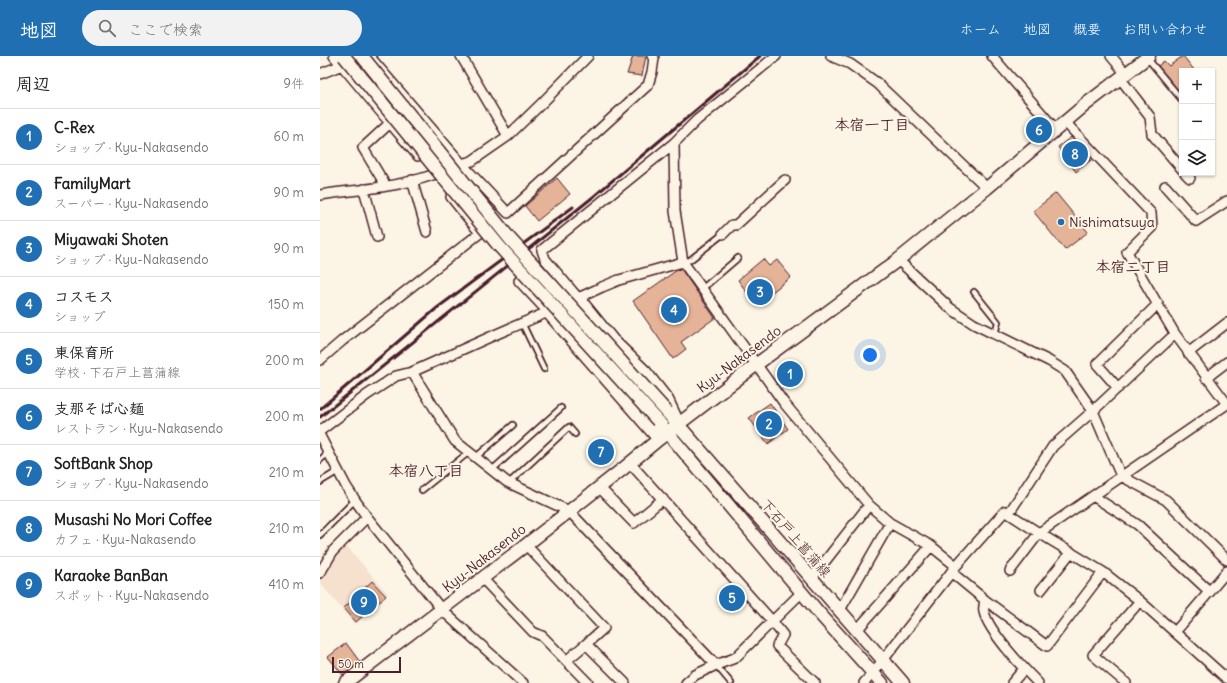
<!DOCTYPE html>
<html lang="ja">
<meta charset="utf-8">
<style>
:root{--surface:#fff;--page:#f2f2f2;--text:#202124;--muted:#757577;--line:#e0e0e0;--accent:#1f6fb2}
body{margin:0;font-family:Delius,"Klee One",sans-serif;background:var(--page);color:var(--text)}
.controls{position:absolute;right:12px;top:12px;display:grid;overflow:hidden;border-radius:0px;box-shadow:0 1px 3px #0004}
.controls button{width:36px;height:36px;display:grid;place-items:center;padding:0;border:0;border-bottom:1px solid var(--line);background:var(--surface);color:var(--text);font:20px sans-serif}
.scale{position:absolute;left:12px;bottom:10px;width:69px;box-sizing:border-box;padding-left:4px;border:2px solid #4a1f2b;border-top:0;font-size:11px;line-height:14px;white-space:nowrap;color:#4a1f2b;-webkit-text-stroke:3px #fcf5e5;paint-order:stroke}
.you{position:absolute;left:550px;top:299px;width:14px;height:14px;margin:-10px;border:3px solid #fff;border-radius:50%;background:#1a73e8;box-shadow:0 0 0 6px #1a73e833}
.badge{display:grid;place-items:center;width:26px;height:26px;border-radius:50%;background:var(--accent);color:#fff;font-size:13px;font-weight:700}
.pin{position:absolute;translate:-50% -50%;border:2px solid #fff;box-shadow:0 1px 4px #0006}
.list{margin:0;padding:0;list-style:none}
h2{display:flex;justify-content:space-between;align-items:center;height:52px;margin:0;padding:0 16px;font-size:17px}
h2 small{font-size:13px;font-weight:400;color:var(--muted)}
.list li{display:grid;grid-template-columns:26px 1fr auto;gap:12px;align-items:center;box-sizing:border-box;height:56px;padding:0 16px;border-top:1px solid var(--line)}
.list b{display:block;font-size:15px;white-space:nowrap}
.list p{margin:0;font-size:13px;white-space:nowrap;color:var(--muted)}
.list em{font-size:13px;font-style:normal;color:var(--muted)}
.icon{flex:none;width:22px;height:22px;fill:none;stroke:currentColor;stroke-width:2;stroke-linecap:round;stroke-linejoin:round}
.map{position:relative;flex:none;width:907px;height:627px;overflow:hidden}
header{display:flex;align-items:center;gap:24px;box-sizing:border-box;height:56px;padding:0 20px;background:var(--accent);color:#fff}
header strong{font-size:19px}
nav{display:flex;gap:22px;margin-inline-start:auto;font-size:14px}
.search{width:280px;height:36px;background:var(--page);display:flex;align-items:center;gap:10px;box-sizing:border-box;padding:0 14px;border-radius:22px;color:var(--muted);font-size:15px}
main{display:flex}
aside{flex:1;background:var(--surface)}
.map>svg:first-child{display:block}
.built{fill:#f5e1ce}
.building{fill:#e5b397;stroke:#4a1f2b}
.lines{fill:none;stroke-linecap:round;stroke-linejoin:round}
.lane-casing{stroke:#4a1f2b;stroke-width:8}
.street-casing{stroke:#4a1f2b;stroke-width:12}
.secondary-casing{stroke:#4a1f2b;stroke-width:15}
.lane{stroke:#fcf5e5;stroke-width:4.5}
.street{stroke:#fcf5e5;stroke-width:9}
.secondary{stroke:#fcf5e5;stroke-width:12}
.rail{stroke:#4a1f2b;stroke-width:3}
.secondary-bridge-casing{stroke:#4a1f2b;stroke-width:15;stroke-linecap:butt}
.secondary-bridge{stroke:#fcf5e5;stroke-width:12}
.poi-dot{fill:#1f6fb2;stroke:#fcf5e5;stroke-width:1.5}
.labels{text-anchor:middle;stroke-width:4;stroke-linejoin:round;paint-order:stroke}
.poi-label{font-size:14px;fill:#4a1f2b;stroke:#fcf5e5;text-anchor:start}
.street-label{font-size:14px;fill:#4a1f2b;stroke:#fcf5e5}
.neighbourhood-label{font-size:15px;font-weight:bold;fill:#4a1f2b;stroke:#fcf5e5}
</style>
<header>
<strong>地図</strong>
<div class="search"><svg class="icon" aria-label="search" viewBox="0 0 24 24"><circle cx="10" cy="10" r="6"/><path d="M15 15l6 6"/></svg>ここで検索</div>
<nav><a>ホーム</a><a>地図</a><a>概要</a><a>お問い合わせ</a></nav>
</header>
<main>
<aside>
<h2>周辺<small>9件</small></h2>
<ul class="list">
<li><span class="badge">1</span><div><b>C-Rex</b><p>ショップ · Kyu-Nakasendo</p></div><em>60 m</em></li>
<li><span class="badge">2</span><div><b>FamilyMart</b><p>スーパー · Kyu-Nakasendo</p></div><em>90 m</em></li>
<li><span class="badge">3</span><div><b>Miyawaki Shoten</b><p>ショップ · Kyu-Nakasendo</p></div><em>90 m</em></li>
<li><span class="badge">4</span><div><b>コスモス</b><p>ショップ</p></div><em>150 m</em></li>
<li><span class="badge">5</span><div><b>東保育所</b><p>学校 · 下石戸上菖蒲線</p></div><em>200 m</em></li>
<li><span class="badge">6</span><div><b>支那そば心麺</b><p>レストラン · Kyu-Nakasendo</p></div><em>200 m</em></li>
<li><span class="badge">7</span><div><b>SoftBank Shop</b><p>ショップ · Kyu-Nakasendo</p></div><em>210 m</em></li>
<li><span class="badge">8</span><div><b>Musashi No Mori Coffee</b><p>カフェ · Kyu-Nakasendo</p></div><em>210 m</em></li>
<li><span class="badge">9</span><div><b>Karaoke BanBan</b><p>スポット · Kyu-Nakasendo</p></div><em>410 m</em></li>
</ul>
</aside>
<div class="map">
<svg width="907" height="627" viewBox="0 0 907 627">
<rect width="100%" height="100%" fill="#fcf5e5"/>
<filter id="ink" filterUnits="userSpaceOnUse"><feTurbulence type="fractalNoise" baseFrequency=".025" numOctaves="2"/><feDisplacementMap in="SourceGraphic" scale="8" xChannelSelector="R" yChannelSelector="G"/><feConvolveMatrix kernelMatrix="1 2 1 2 8 2 1 2 1" color-interpolation-filters="sRGB"/></filter>
<g filter="url(#ink)">
<path class="built" d="M25,488L68,538L35,569L0,527V524Z"/>
<path class="building" d="M313,0H326L322,20L307,18Z
M863,0L875,15H862V32L859,35L838,10L844,5L849,10Z
M751,81L771,104L756,116L738,91Z
M237,122L250,138L217,165L205,150Z
M736,137L768,176L745,194L713,155Z
M443,203L449,210L457,204L471,221L436,249L418,224Z
M361,213L395,262L361,286L366,293L353,303L313,245L357,214Z
M450,347L468,373L448,388L429,362Z
M279,384L293,398L284,408L269,393Z
M52,525L66,540L36,566L24,552Z
M26,587L40,606L23,619L8,601Z"/>
<g class="lines">
<defs>
<path id="lane" d="M828,3L862,44
M363,206L370,204L403,178
M383,232L418,202
M654,236L678,266L675,278
M202,267L224,313
M156,401L193,369
M0,404L8,397
M172,414L241,352
M0,426L18,415
M189,427L249,371L255,378
M102,434L149,396
M0,479L35,444
M396,609L411,627"/>
<path id="street" d="M14,0L70,67
M49,0L141,107L188,157L328,29L332,16L334,2L332,0
M141,0L188,80
M511,0L530,8L557,27L667,132
M672,0L736,74
M791,0L806,18
M0,18L22,9
M800,22L830,61L832,78L862,113
M745,66L831,157L832,171L807,196L855,278L907,348
M354,87L355,155L363,206L464,347L549,449L570,467L611,490L636,510
M137,109L152,105L188,80L223,46L268,0
M865,117L870,122
M92,124L107,176
M66,130L43,92L70,67L98,100
M845,130L876,165L907,145
M44,133L57,181
M0,139C41,133 85,131 123,115
M403,178L412,169H416L465,124
M578,204L630,252L654,268L729,305L745,315L773,355L801,420L846,444L907,504
M210,215L199,225L228,256
M258,242L225,203L222,194L354,87L377,64L456,0
M868,297L907,267
M0,304L22,285L160,177L131,141
M92,316L135,385L187,426L249,455L396,609L415,602L482,536
M886,322L907,306
M798,332L777,308L838,248
M0,375L47,339L76,320L92,316L179,277L228,256L282,231L299,224L363,206
M0,380L26,430L35,444L47,461L122,554L203,627
M310,407L452,565L463,579L457,590L495,627
M279,431L314,467L343,443
M773,440L818,469L890,536
M689,457L733,390L773,355L855,278
M206,489L284,572L266,588L305,627
M690,515L719,477L907,348
M631,516L665,544L727,590L783,516
M0,517L13,495L47,461
M162,522L213,576L222,580L268,627
M492,522L549,449
M721,534L751,496
M665,544C664,548 663,552 664,556C669,576 703,612 718,627
M520,554L570,467
M537,574L611,490
M855,576L907,515
M246,605L266,588
M366,627L375,619L396,609
M544,627L553,617L636,510L685,455L719,477L783,516L820,545L907,623
M692,627L704,613
M806,627L773,599L820,545"/>
<path id="secondary" d="M258,242L292,284L325,316L347,344L356,363
M228,256L339,383
M347,356L583,627
M338,365L499,557L562,627
M25,627L206,489L304,412L339,383L437,308L578,204L667,132L765,49L829,0"/>
</defs>
<use href="#lane" class="lane-casing"/>
<use href="#street" class="street-casing"/>
<use href="#secondary" class="secondary-casing"/>
<use href="#lane" class="lane"/>
<use href="#street" class="street"/>
<use href="#secondary" class="secondary"/>
<path class="rail" d="M0,353L117,252L253,151
M0,361L273,141L440,0"/>
<defs>
<path id="secondary-bridge" d="M24,0L179,190L338,365
M42,0L190,183L347,356"/>
</defs>
<use href="#secondary-bridge" class="secondary-bridge-casing"/>
<use href="#secondary-bridge" class="secondary-bridge"/>
</g>
</g>
<circle class="poi-dot" cx="741" cy="166" r="4"/>
<g class="labels">
<g class="poi-label">
<text x="749" y="171">Nishimatsuya</text>
</g>
<g class="street-label">
<text transform="translate(419 303) rotate(-37)" y="5">Kyu-Nakasendo</text>
<text transform="translate(476 482) rotate(49)" y="5">下石戸上菖蒲線</text>
<text transform="translate(164 502) rotate(-38)" y="5">Kyu-Nakasendo</text>
</g>
<g class="neighbourhood-label">
<text x="552" y="74">本宿一丁目</text>
<text x="813" y="216">本宿二丁目</text>
<text x="106" y="420">本宿八丁目</text>
</g>
</g>
</svg>
<div class="controls">
<button>+</button>
<button>−</button>
<button><svg class="icon" aria-label="layers" viewBox="0 0 24 24"><path d="M12 4l9 5-9 5-9-5zM3 14l9 5 9-5"/></svg></button>
</div>
<div class="scale">50 m</div>
<div class="you"></div>
<div class="pin badge" style="left:470px;top:318px">1</div>
<div class="pin badge" style="left:449px;top:368px">2</div>
<div class="pin badge" style="left:440px;top:236px">3</div>
<div class="pin badge" style="left:354px;top:254px">4</div>
<div class="pin badge" style="left:412px;top:542px">5</div>
<div class="pin badge" style="left:719px;top:74px">6</div>
<div class="pin badge" style="left:281px;top:396px">7</div>
<div class="pin badge" style="left:755px;top:98px">8</div>
<div class="pin badge" style="left:44px;top:546px">9</div>
</div>
</main>
